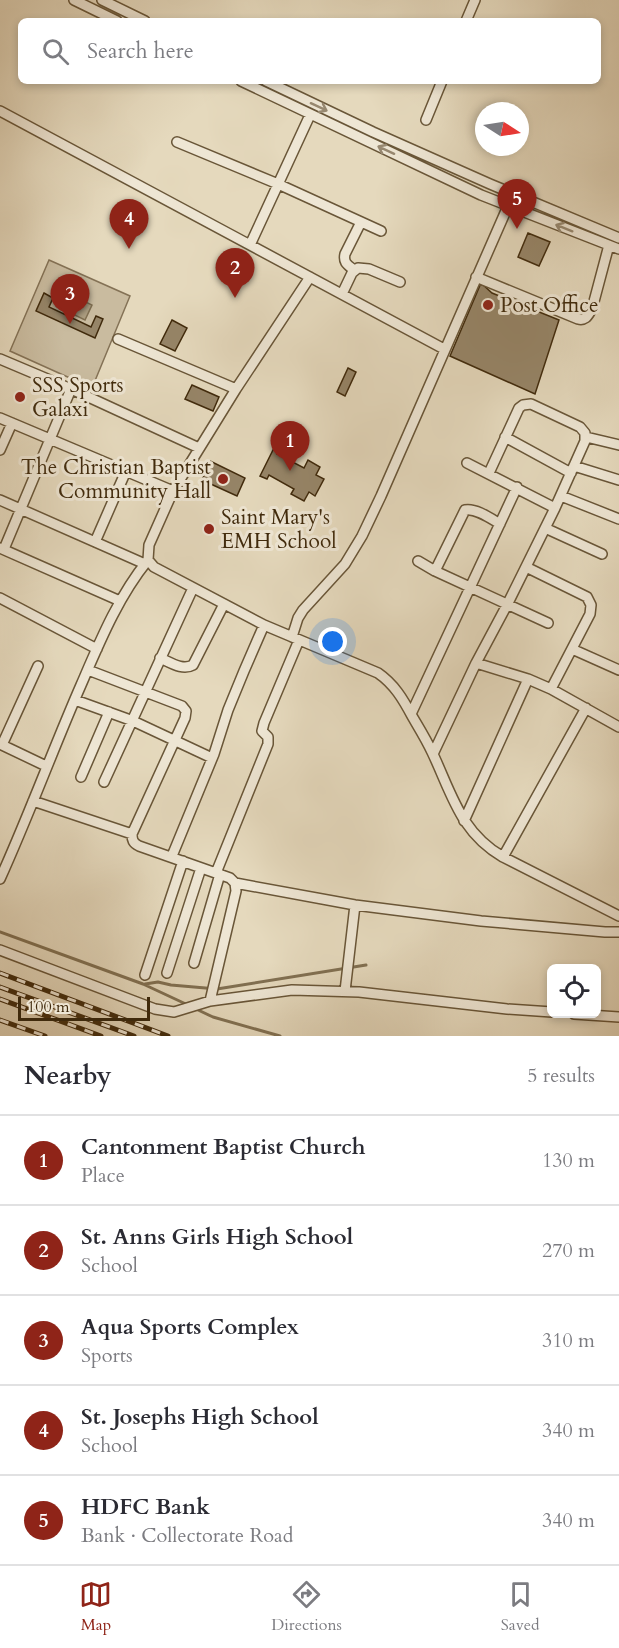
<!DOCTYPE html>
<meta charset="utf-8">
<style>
:root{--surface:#fff;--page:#f7f7f7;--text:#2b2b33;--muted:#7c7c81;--line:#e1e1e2;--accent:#8f2418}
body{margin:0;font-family:Cardo,serif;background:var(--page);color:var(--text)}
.controls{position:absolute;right:18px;bottom:18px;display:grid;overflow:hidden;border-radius:9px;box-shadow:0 3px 9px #0003}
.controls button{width:54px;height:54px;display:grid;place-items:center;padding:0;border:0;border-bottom:2px solid var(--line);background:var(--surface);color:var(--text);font:30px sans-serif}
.compass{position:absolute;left:475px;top:102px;width:54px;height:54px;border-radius:50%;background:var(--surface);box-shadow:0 3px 9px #0003;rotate:102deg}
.scale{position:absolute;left:18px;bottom:15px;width:132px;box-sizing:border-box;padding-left:6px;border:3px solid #402a0c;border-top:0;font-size:16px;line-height:21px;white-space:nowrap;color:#402a0c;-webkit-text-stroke:4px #eee6d4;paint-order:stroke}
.you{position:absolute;left:333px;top:642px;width:21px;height:21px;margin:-15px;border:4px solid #fff;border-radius:50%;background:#1a73e8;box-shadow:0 0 0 9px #1a73e833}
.badge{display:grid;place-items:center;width:39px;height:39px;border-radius:50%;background:var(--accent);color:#fff;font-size:20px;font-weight:700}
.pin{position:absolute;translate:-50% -50px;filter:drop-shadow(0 2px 3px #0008)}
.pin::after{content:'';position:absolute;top:32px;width:21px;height:18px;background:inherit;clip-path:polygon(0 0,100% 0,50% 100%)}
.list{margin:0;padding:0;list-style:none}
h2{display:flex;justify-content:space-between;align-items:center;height:78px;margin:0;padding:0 24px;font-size:26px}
h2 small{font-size:20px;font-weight:400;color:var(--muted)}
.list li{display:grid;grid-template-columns:39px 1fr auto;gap:18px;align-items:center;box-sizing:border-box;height:90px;padding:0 24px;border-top:2px solid var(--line)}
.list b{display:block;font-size:22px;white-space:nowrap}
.list p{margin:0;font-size:20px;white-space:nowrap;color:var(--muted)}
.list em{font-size:20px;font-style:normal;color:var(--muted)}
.icon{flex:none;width:33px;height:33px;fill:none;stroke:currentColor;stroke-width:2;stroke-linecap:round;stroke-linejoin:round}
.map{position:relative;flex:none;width:619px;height:1036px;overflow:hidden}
.search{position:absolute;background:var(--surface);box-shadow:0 3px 9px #0003;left:18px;right:18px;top:18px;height:66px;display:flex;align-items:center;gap:15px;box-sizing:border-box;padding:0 21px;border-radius:9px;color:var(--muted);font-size:22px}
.sheet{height:528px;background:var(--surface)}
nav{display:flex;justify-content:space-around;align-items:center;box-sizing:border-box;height:84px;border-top:2px solid var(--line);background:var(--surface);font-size:16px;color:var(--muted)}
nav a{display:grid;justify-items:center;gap:3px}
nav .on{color:var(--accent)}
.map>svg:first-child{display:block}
.green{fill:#c9bb9f;stroke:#847256;stroke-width:1.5}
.water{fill:#ad9e81;stroke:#817052;stroke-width:1.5}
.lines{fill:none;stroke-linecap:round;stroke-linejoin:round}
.stream{stroke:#817052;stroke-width:3}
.building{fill:#968568;stroke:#402a0c;stroke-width:1.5}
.minor-casing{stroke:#695638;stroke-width:12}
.minor{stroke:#eee6d4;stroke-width:9}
.rail-casing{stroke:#402a0c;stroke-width:5}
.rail{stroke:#eee6d4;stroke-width:3;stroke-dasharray:9;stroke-linecap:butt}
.oneway{stroke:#978870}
.poi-dot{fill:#8f2418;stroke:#eee6d4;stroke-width:2}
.labels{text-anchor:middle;stroke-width:6;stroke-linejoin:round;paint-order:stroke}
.poi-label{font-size:21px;fill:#402a0c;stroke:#eee6d4;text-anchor:start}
</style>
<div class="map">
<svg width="619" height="1036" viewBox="0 0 619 1036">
<rect width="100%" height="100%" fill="#e5d9bd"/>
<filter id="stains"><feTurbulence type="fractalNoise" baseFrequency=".00333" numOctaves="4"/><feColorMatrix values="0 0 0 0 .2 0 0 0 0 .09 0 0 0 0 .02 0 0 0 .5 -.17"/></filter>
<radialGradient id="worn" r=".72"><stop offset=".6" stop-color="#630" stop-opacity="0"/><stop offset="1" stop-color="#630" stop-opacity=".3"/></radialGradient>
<path class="green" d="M49,260L130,296L92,388L10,351Z"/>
<path class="water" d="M63,291L92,305L85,320L56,306Z"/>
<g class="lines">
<path class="stream" d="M0,932L143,984L188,1005
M145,984L158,982L171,985L217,989L366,965
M196,1009L213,1017L280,1036"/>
</g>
<path class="building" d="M528,233L550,242L539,266L518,257Z
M481,283L492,293L559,320L535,394L450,356Z
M44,293L53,298L49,307L91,327L96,316L103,319L95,338L36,311Z
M172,320L187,328L175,351L160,344Z
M348,368L356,372L345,396L337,392Z
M192,385L219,397L213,411L185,399Z
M276,444L281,446L277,454L304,468L308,460L320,467L316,475L324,479L315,496L309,492L304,501L291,494L294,489L269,475L267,479L260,476Z
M210,461L245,478L237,496L202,480Z"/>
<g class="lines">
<defs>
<path id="minor" d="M74,0L117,21
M102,0L145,21
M466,21L475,0
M241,81L481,195L619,249
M266,81L373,132L490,184L619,238
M0,111L444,349
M426,120L442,81
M177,142L278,184L381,231
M250,245L310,115
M354,270C348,265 343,263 345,254L361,222
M310,277L236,389L173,491L149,545L148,560L154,567L264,625L378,673C394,684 403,699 412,716C419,728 426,739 432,752C452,794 460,832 503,857L619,916
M476,277L578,319C586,321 588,315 592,309L609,245
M342,294L352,273L358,268L369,269L400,282
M118,339L236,389
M0,359L71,389L199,448
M0,418L173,491
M505,437L571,473
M586,437L619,445
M0,450L12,423
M467,463L555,508
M574,466L619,480
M561,496L619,519
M0,500L145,564
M545,528L602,554
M95,542L126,471
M0,548L120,601
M4,549L71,389
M418,561L435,571L548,623
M526,567L587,597L591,605L590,614L551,689
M435,571L465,510C476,508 490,518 500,524
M0,598L97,649
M292,637L298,618L303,610L345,564L362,536L381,496L508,206
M572,649L619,670
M160,658C170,662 182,671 193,665L224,604
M476,663L528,679L551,689L619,727
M88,670L182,706L186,711L185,718L132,834C132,840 133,843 139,846L230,878L235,883L236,891L210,1001
M75,700L133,721L212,758
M411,714L517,487
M0,744L46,766
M2,745L38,666
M433,754L476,663L508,603L555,508L585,441V433L580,427L531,404L523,405L519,408L489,473
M81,777L109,712
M104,782L193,588
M33,801L132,834
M464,821L528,679
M172,856L214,754L228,710L244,671L264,625
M503,857L586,708
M216,873L268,744V737L262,731L264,723L299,640
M0,879C29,815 53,749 81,685C100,641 118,597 148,560
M235,883L355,905L481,921L605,932H619
M0,950L155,1009L174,1012L210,1001L292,990L359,992L507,1009L552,1012
M194,963L220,874
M167,973L201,868
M145,975L183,861
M345,991L355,905
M574,1014L619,1017"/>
</defs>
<use href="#minor" class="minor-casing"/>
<use href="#minor" class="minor"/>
<defs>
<path id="rail" d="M0,973L168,1036
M0,987L134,1036
M0,999L101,1036
M0,1020L45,1036"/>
</defs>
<use href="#rail" class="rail-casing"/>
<use href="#rail" class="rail"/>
</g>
<defs><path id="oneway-shaft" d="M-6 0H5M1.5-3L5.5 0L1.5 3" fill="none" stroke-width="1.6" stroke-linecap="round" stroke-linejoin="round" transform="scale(1.5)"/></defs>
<g class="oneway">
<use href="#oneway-shaft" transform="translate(319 107) rotate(25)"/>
<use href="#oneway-shaft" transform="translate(386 150) rotate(-155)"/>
<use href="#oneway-shaft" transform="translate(564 228) rotate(-158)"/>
</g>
<g class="poi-dot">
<circle cx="488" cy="305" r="6"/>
<circle cx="20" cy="397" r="6"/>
<circle cx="223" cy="479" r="6"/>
<circle cx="209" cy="529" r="6"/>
</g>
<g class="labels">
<g class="poi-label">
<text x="500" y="312">Post Office</text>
<text x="32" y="392">SSS Sports<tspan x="32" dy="24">Galaxi</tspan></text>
<text x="211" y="474" text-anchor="end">The Christian Baptist<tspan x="211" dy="24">Community Hall</tspan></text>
<text x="221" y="524">Saint Mary's<tspan x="221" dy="24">EMH School</tspan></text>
</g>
</g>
<rect width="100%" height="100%" filter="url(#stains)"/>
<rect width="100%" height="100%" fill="url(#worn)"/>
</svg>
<div class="controls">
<button><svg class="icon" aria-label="locate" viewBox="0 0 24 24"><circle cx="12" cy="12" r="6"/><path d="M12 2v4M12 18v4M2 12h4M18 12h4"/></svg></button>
</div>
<svg class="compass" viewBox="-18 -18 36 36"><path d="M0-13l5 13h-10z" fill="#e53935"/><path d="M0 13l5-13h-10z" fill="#7c7c81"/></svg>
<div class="scale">100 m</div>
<div class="you"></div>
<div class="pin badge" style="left:290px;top:471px">1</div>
<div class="pin badge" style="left:235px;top:298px">2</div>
<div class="pin badge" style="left:70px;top:324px">3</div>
<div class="pin badge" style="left:129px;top:249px">4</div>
<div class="pin badge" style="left:517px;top:229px">5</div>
<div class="search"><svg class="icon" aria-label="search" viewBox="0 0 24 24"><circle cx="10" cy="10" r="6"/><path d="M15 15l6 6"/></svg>Search here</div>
</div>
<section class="sheet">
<h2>Nearby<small>5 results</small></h2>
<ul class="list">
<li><span class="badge">1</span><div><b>Cantonment Baptist Church</b><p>Place</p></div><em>130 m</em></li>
<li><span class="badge">2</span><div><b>St. Anns Girls High School</b><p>School</p></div><em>270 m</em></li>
<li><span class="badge">3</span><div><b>Aqua Sports Complex</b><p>Sports</p></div><em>310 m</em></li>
<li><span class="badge">4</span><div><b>St. Josephs High School</b><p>School</p></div><em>340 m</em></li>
<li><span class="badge">5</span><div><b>HDFC Bank</b><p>Bank · Collectorate Road</p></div><em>340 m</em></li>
</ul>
</section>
<nav>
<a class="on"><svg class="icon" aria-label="map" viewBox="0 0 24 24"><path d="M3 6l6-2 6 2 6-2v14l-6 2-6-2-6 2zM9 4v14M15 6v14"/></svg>Map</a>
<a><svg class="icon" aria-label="directions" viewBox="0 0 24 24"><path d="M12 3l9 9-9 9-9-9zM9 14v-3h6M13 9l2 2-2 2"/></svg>Directions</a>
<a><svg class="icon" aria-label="saved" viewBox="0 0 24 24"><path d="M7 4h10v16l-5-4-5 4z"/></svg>Saved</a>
</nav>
